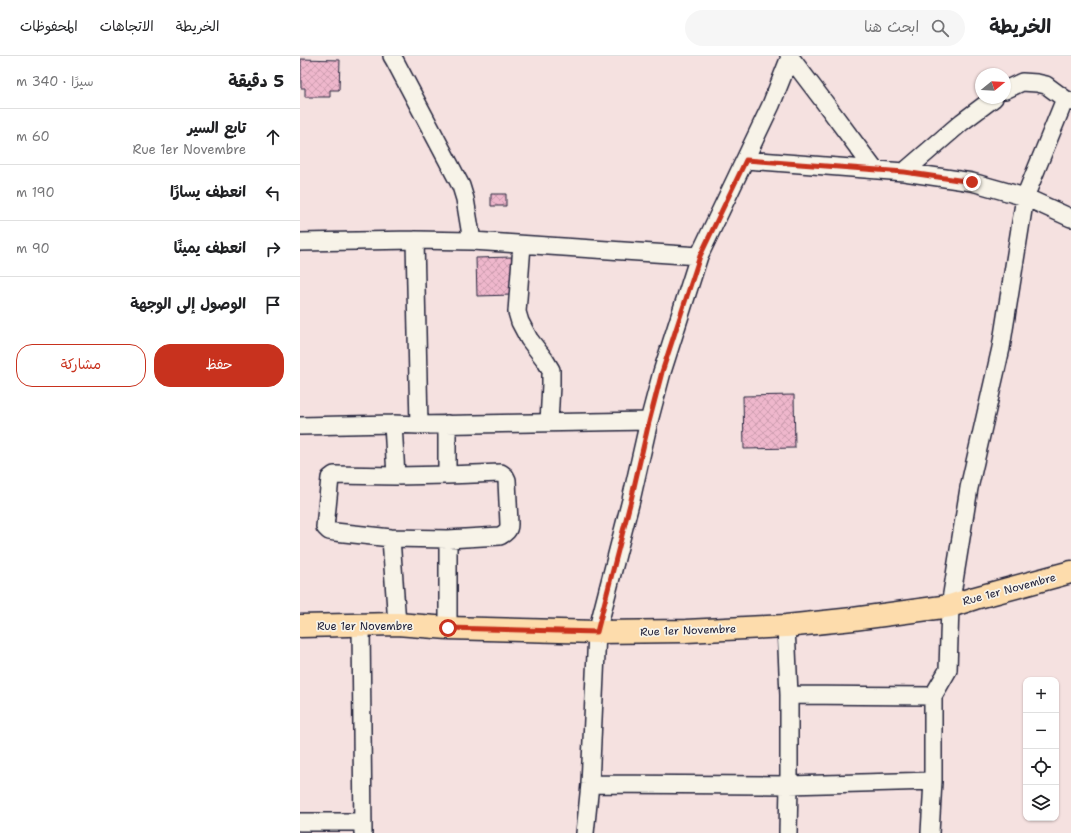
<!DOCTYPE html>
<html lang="ar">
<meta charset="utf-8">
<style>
:root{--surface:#fff;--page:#f6f6f6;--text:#202124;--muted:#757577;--line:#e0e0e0;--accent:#c8321e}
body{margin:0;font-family:"Shantell Sans","Playpen Sans Arabic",sans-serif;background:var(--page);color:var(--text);direction:rtl}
.controls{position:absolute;right:12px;bottom:12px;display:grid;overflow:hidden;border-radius:8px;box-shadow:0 1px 3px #0004}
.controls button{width:36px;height:36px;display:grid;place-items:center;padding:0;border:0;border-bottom:1px solid var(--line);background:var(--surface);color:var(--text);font:20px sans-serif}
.compass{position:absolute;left:675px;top:12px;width:36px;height:36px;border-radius:50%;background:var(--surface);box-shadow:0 1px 3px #0004;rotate:72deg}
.stop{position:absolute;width:12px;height:12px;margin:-9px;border:3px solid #c8321e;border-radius:50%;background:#fff}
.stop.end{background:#c8321e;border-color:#fff;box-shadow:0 1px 4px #0008}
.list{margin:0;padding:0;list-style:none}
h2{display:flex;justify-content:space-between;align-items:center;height:52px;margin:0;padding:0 16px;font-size:17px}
h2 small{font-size:13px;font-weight:400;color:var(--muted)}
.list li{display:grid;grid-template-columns:26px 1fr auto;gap:12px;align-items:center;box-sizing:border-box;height:56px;padding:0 16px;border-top:1px solid var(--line)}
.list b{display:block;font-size:15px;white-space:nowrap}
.list p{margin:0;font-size:13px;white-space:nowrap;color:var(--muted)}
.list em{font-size:13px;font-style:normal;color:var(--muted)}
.actions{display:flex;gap:8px;padding:12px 16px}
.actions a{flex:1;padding:9px 0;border:1px solid var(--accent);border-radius:16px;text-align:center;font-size:14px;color:var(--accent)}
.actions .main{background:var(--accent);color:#fff}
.icon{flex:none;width:22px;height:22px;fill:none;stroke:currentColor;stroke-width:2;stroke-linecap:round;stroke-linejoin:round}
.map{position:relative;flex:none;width:771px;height:777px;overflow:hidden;direction:ltr}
header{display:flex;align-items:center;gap:24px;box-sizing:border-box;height:56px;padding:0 20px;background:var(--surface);border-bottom:1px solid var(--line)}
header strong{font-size:19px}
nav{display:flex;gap:22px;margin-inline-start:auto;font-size:14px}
.search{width:280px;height:36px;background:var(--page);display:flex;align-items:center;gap:10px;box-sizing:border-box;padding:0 14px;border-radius:22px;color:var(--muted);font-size:15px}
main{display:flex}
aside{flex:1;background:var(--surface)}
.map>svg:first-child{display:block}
.building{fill:url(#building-cross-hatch);stroke:#22223b}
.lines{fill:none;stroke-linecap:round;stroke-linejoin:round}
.minor-casing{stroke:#22223b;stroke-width:20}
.primary-casing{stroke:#22223b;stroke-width:25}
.minor{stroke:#f7f3e8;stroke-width:17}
.primary{stroke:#fddcac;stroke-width:22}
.route{stroke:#c8321e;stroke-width:5}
.labels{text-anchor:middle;stroke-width:3.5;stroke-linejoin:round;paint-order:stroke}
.street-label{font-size:11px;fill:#22223b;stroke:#f7f3e8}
</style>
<header>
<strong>الخريطة</strong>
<div class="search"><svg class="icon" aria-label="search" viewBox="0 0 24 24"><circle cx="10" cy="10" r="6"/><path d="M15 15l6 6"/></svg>ابحث هنا</div>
<nav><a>الخريطة</a><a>الاتجاهات</a><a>المحفوظات</a></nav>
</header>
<main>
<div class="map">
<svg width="771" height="777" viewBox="0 0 771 777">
<defs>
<pattern id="building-cross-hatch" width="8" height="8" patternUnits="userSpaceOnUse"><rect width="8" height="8" fill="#efb7cc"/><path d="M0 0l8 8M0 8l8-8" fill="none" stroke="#cd9db0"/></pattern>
</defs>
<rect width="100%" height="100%" fill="#f5e1e0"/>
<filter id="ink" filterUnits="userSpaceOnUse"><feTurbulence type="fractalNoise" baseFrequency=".025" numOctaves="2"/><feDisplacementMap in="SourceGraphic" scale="8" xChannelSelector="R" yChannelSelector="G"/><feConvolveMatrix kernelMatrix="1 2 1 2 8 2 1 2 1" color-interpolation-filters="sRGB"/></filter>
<g filter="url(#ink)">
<path class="building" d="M1,3L40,4L39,34H30V41H5V32H1Z
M191,138H206V150H191Z
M212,201V239L177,240L176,202Z
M494,339L495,392L444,393L443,340Z"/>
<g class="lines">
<defs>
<path id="minor" d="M92,0L95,5L161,130L165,143L172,185L399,200
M490,1L522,43L574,113
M705,34L722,26L737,27L746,29L765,43
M446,104L604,116L672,126L725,141L771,162
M604,116L662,66L694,42
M115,184L119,369
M0,186L115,184L172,185
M222,189L217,256L220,266L229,283L245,304L251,314V328L249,367
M93,368L96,420L34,419L30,422L25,471L29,475L35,476L91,482L148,483L200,480C205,477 209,475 209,468L207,424L205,420L201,417L147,419V368
M0,370L93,368L119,369L349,365
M96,420L147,419
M91,482L97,568
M61,569L63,777
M486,570L489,639V729L488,777
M148,572V483
M633,640L648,614L650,550L669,432L701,292L725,141L765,43L771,46
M290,728L489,729L633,725V640L489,639
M0,766H63
M285,777L290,728L297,576L331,444L349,365L362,316L399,200L471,49L490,1L489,0
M630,777L633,725"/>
<path id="primary" d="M0,570L97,568L148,572L297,576L386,575L486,570L553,563L650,550L675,542L771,516"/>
</defs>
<use href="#minor" class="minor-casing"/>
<use href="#primary" class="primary-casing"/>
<use href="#minor" class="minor"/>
<use href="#primary" class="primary"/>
</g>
</g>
<g class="lines" filter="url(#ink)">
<path class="route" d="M148,572L297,576L331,444L349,366L362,316L400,200L446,104L604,116L672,126"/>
</g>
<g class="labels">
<g class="street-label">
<text transform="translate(709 533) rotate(-15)" y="4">Rue 1er Novembre</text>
<text x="65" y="574">Rue 1er Novembre</text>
<text transform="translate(388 574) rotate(-2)" y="4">Rue 1er Novembre</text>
</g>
</g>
</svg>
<div class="controls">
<button>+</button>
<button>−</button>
<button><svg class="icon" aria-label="locate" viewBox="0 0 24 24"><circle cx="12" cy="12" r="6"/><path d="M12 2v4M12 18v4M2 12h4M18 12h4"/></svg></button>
<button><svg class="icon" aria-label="layers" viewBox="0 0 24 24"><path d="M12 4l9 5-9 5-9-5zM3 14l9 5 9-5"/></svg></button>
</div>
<svg class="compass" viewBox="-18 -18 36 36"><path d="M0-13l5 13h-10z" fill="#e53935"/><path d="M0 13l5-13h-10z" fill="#757577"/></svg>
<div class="stop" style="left:148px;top:572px"></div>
<div class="stop end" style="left:672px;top:126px"></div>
</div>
<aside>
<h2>5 دقيقة<small>سيرًا · 340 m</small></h2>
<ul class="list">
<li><svg class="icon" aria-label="ahead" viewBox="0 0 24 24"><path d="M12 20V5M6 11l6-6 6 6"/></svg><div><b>تابع السير</b><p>Rue 1er Novembre</p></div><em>60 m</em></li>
<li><svg class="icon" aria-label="left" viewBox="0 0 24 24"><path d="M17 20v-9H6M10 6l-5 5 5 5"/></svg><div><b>انعطف يسارًا</b></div><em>190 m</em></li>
<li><svg class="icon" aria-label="right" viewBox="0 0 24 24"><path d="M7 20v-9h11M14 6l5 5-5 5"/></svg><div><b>انعطف يمينًا</b></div><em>90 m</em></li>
<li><svg class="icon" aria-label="arrive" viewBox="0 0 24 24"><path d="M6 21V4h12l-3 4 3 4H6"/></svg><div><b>الوصول إلى الوجهة</b></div></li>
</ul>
<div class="actions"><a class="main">حفظ</a><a>مشاركة</a></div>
</aside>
</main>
